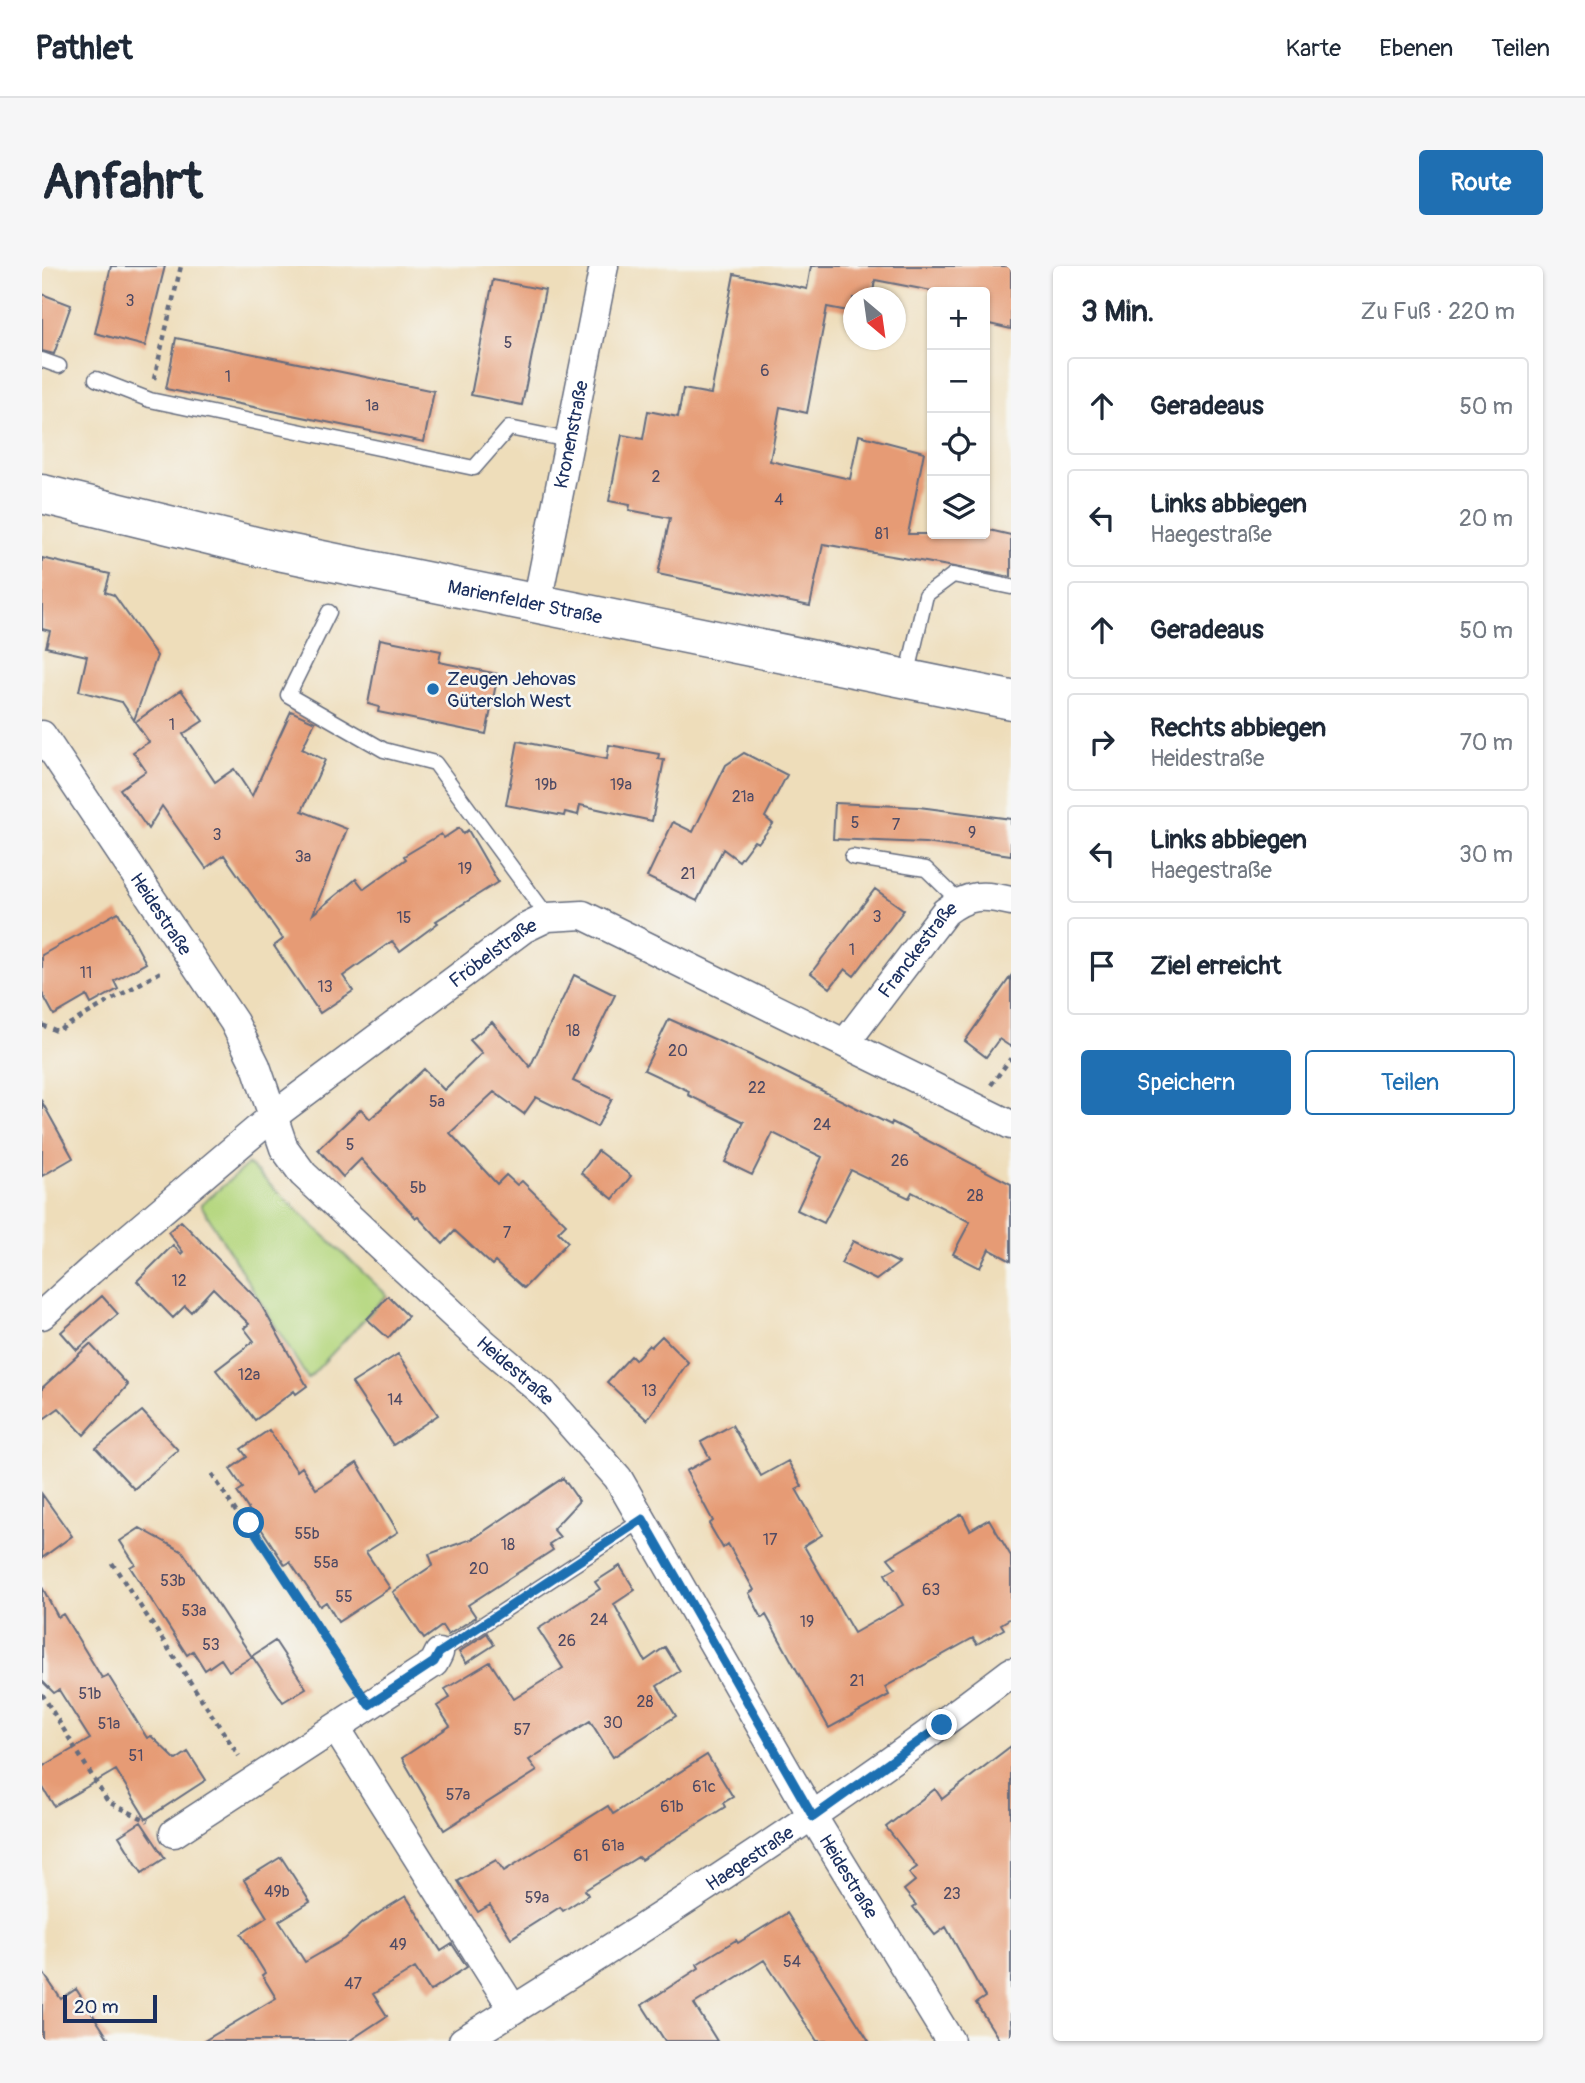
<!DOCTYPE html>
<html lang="de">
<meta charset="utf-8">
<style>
:root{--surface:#fff;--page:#f6f6f7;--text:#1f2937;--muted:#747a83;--line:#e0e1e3;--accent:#1f6fb2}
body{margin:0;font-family:Pangolin,sans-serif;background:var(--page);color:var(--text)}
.controls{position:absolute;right:21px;top:21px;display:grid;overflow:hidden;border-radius:7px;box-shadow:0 2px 5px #0004}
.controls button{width:63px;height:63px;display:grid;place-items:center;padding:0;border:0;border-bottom:2px solid var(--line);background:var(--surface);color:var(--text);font:35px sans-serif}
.compass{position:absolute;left:801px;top:21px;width:63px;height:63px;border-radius:50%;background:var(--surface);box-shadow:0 2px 5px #0004;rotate:151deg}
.scale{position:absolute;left:21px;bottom:18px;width:94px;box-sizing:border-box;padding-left:7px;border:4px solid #1b2f5e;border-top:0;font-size:19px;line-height:24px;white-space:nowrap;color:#1b2f5e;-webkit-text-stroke:5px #f6f6f2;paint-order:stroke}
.stop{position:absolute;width:21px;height:21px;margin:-16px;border:5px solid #1f6fb2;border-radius:50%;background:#fff}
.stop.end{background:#1f6fb2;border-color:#fff;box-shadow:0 2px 7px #0008}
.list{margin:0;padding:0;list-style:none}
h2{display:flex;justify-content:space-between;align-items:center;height:91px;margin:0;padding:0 28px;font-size:30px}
h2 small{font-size:23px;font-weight:400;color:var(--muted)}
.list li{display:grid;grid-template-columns:46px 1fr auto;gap:21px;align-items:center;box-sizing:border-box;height:98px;margin:0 14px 14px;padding:0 14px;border:2px solid var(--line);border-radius:7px}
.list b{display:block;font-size:26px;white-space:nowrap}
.list p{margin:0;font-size:23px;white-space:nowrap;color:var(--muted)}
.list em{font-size:23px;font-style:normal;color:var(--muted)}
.actions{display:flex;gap:14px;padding:21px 28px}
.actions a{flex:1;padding:16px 0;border:2px solid var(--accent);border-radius:7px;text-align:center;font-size:24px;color:var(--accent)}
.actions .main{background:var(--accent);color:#fff}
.icon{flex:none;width:38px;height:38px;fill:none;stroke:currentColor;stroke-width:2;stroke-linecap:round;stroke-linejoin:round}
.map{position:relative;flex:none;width:969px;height:1775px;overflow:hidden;border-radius:7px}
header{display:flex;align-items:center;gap:42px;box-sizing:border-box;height:98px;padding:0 35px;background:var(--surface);border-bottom:2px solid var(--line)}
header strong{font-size:33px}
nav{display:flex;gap:38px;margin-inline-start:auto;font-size:24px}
.intro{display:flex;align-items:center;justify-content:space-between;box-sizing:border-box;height:168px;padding:0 42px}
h1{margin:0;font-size:49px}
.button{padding:18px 32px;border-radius:7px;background:var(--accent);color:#fff;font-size:24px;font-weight:700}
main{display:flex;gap:42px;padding:0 42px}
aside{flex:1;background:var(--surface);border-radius:7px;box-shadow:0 2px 5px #0004}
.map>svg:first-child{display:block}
.green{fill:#b5d77f;stroke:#68836e;stroke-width:2}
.building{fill:#e69b75}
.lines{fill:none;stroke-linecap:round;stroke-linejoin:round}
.service-casing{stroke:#656c7e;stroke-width:17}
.minor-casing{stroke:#656c7e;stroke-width:31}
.primary-casing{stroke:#656c7e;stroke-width:41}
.path{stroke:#656c7e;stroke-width:4.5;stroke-dasharray:5 5;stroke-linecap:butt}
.service{stroke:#fff;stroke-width:14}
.minor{stroke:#fff;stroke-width:28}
.primary{stroke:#fff;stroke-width:38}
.route{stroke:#1f6fb2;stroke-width:9}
.poi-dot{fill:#1f6fb2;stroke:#f6f6f2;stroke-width:2.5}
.labels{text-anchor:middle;stroke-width:5;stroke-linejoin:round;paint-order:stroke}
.number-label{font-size:16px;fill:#4e4a64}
.street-label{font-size:19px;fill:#1b2f5e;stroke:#f6f6f2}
.poi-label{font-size:19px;fill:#1b2f5e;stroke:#f6f6f2;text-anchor:start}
</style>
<header>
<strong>Pathlet</strong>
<nav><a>Karte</a><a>Ebenen</a><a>Teilen</a></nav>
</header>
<div class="intro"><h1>Anfahrt</h1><a class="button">Route</a></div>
<main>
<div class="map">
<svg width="969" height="1775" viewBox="0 0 969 1775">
<rect width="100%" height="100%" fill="#f6f6f2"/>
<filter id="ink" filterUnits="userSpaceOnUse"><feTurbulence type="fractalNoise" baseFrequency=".0143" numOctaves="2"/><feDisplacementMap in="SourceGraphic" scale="14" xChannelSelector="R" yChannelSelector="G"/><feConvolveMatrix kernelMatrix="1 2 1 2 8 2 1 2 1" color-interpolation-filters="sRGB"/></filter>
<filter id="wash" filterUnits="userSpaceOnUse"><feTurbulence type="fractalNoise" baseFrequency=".00686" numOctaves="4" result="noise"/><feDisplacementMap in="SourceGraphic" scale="28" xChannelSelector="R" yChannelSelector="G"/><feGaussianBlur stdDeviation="1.57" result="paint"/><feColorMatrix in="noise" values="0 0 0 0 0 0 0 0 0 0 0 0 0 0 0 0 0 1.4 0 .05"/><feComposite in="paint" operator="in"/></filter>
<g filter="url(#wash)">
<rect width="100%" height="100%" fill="#eeddba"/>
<path class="green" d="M206,898L345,1029L266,1113L159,939Z"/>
<g id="blocks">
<path class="building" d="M69,0H123L103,80L53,67Z
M769,0H969V63L943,57V26H895L833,14L830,32H811V46L785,41L765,147L738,141L728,195L808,213L817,169L882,186L866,268H943V263L969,269V311L781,278L768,340L616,308L628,252L587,244L588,239L567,235L580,169L601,173L606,145L636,151L641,123L669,128L692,8L765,23Z
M451,14L503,24L480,139L429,129Z
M0,28L29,39L12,88L0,85Z
M134,72L392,125L382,176L124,123Z
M0,292L68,308L63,326L72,329L115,390L92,454L80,436L37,425L45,390L4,381L8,365L0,363Z
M338,373L399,385L397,396L456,408L444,468L336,446L337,441L326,438Z
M139,424L161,455L141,468L173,516L192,503L210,530L249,445L273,456L260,483L283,494L260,545L305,563L271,648L314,613L322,623L364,593L362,590L399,568L402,572L417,562L421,568L426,564L456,616L394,655L396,657L358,685L350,675L301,710L311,725L278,747L232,680L241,673L182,589L164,602L120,540L106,563L78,523L104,505L91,486L107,476L93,456Z
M476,475L565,493L567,479L617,488L616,493L622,494L610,555L538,539L536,549L523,546L522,550L464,539Z
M702,487L745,509L723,551L731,558L716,577L712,575L697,595L681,583L655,635L605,611L631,556L651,566L684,499Z
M793,537L877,541L969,553V589L883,577L791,573Z
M833,623L862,644L812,710L803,703L788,722L769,707Z
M76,646L104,697L72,715L76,723L49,738L45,730L12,749L0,727V689Z
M532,709L573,729L531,815L570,833L555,861L494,831L482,848L452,826L408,867L455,918L464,909L475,919L480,915L524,958L516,966L526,976L482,1022L453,996L450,999L413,965L401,978L376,951L374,952L319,893L301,911L276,883L319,843L328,853L382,803L402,824L440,787L428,774L450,756L488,801Z
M969,710V781L957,773L944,791L923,775Z
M627,753L708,789L849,859L850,856L969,918V995L947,983L938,1002L911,988L928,956L870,926L867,932L809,904L782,957L755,944L780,891L731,867L710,909L683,896L702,856L646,829L647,825L602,804Z
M0,836L31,892L0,910Z
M556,885L589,910L571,933L539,907Z
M139,955L217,1035L265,1120L254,1128L252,1125L213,1154L174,1104L212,1075L202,1062L207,1058L171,1022L149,1046L143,1040L131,1052L95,1015L131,979L139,988L141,986L126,966Z
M811,975L857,997L834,1014L799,997Z
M60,1030L76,1048L35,1084L19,1066Z
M346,1030L366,1050L346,1072L325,1053Z
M620,1070L646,1096L605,1154L565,1116L589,1090L593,1094L607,1079L609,1081Z
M48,1078L86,1119L42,1169L17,1142L0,1154V1122Z
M356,1088L396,1149L351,1179L310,1117Z
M100,1145L136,1184L92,1223L54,1182Z
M690,1159L719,1210L746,1195L760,1220L754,1223L780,1269L762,1280L812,1367L861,1339L843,1308L854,1302L846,1292L920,1248L928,1264L947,1253L969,1290V1352L959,1358L962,1363L935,1378L931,1372L843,1421L847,1429L787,1462L724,1349L720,1352L707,1327L712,1324L686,1278L681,1282L667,1258L671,1255L644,1205L668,1192L659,1176Z
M227,1164L255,1205L260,1201L274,1223L315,1197L356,1266L324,1286L348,1322L296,1356L284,1336L278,1340L248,1296L243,1299L195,1226L201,1222L188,1203L205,1191L199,1183Z
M521,1212L537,1235L511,1263L518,1271L507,1278L511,1284L426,1339L434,1351L406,1369L400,1360L382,1373L351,1326L391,1299L387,1288L432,1272Z
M0,1228L30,1270L0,1292Z
M98,1262L141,1286L210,1391L187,1405L179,1393L163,1404L151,1385L145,1389L88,1301L93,1298L78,1275Z
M578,1300L593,1324L572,1338L603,1395L623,1381L638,1405L615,1420L634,1450L571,1491L548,1455L487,1494L495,1505L402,1564L360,1492L408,1460L395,1440L408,1432L403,1423L448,1396L472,1433L521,1402L496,1363L558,1323L553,1316Z
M0,1321L16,1351L21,1348L60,1412L66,1409L105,1472L109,1470L134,1494L146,1486L164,1514L104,1553L74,1504L12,1540L0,1520V1501L48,1473L17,1424L12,1427L0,1415Z
M445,1367L452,1379L424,1397L417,1386Z
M233,1375L264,1422L241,1436L210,1390Z
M969,1480V1775H958L934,1737L943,1731L904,1661L893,1669L871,1641L874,1639L862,1624L873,1615L867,1607L875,1601L844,1561L893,1523L900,1533Z
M665,1489L691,1531L681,1537L683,1541L599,1594L596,1591L570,1607L543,1624L546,1629L521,1645L518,1641L469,1672L448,1639L436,1646L416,1615L454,1594L462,1605L566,1540L571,1548Z
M99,1556L123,1592L100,1607L77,1570Z
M239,1591L268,1636L237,1655L263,1696L303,1673L320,1657L364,1630L399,1685L410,1678L425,1701L388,1725L373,1702L331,1728L345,1750L307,1775H162L234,1732L220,1709L223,1707L199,1668L225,1651L202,1614Z
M745,1647L827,1775H775L722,1694L652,1738L675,1775H623L600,1739L657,1702L655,1698L694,1674L696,1677Z
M0,1705L19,1733L34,1723L68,1775H0Z"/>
</g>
</g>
<g filter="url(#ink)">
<use href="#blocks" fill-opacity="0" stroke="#656c7e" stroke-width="2"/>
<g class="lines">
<defs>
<path id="service" d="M0,94L17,100
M54,113L108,134L432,202L467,162L526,174
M287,346L246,429L342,484L393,497L506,651
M865,411L884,329L911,309L969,321
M810,591L884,603L917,635
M397,1387L602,1253"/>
<g id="minor">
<path id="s1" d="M495,337L562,0"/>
<path id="s2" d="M0,469L192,756L214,800L242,882L261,908L443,1078L502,1128L576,1212L771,1551L908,1775"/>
<path id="s3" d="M804,776L903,646C926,628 941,628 969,635"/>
<path id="s4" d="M0,1049L48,1005L230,851L481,663L506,651L541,649L969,859"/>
<path d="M294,1462L471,1743"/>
<path d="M132,1567L392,1397L397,1387"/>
<path id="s5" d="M421,1775C608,1659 794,1540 969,1406"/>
</g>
<g id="primary">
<path id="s6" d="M0,228L221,282L969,434"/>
</g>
</defs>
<use href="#service" class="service-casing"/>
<use href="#minor" class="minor-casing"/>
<use href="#primary" class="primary-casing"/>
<path class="path" d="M112,113L139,0
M0,759L15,765L122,704
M949,819L969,792
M170,1208L196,1249L207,1257L312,1415
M70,1297L197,1490
M0,1428L66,1536L106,1555"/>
<use href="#service" class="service"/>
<use href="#minor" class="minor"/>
<use href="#primary" class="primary"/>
</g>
</g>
<g class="lines" filter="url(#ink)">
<path class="route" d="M207,1257L327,1439L392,1396L397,1387L601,1253L771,1551L900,1459"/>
</g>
<circle class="poi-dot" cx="391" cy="423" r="7"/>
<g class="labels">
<g class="number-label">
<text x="88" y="40">3</text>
<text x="466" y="82">5</text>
<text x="723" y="110">6</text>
<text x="186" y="116">1</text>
<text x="330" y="145">1a</text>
<text x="614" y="216">2</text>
<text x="737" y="239">4</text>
<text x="840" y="273">81</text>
<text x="130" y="464">1</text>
<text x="504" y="524">19b</text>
<text x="579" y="524">19a</text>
<text x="701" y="536">21a</text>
<text x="813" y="562">5</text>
<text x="854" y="564">7</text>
<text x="930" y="572">9</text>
<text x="175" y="574">3</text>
<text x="261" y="596">3a</text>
<text x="423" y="608">19</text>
<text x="646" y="613">21</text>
<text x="835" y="656">3</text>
<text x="362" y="657">15</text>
<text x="810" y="689">1</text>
<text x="44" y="712">11</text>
<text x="283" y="726">13</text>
<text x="531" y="770">18</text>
<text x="636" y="790">20</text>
<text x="715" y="827">22</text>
<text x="395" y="841">5a</text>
<text x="780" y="864">24</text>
<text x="308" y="884">5</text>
<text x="858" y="900">26</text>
<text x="376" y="927">5b</text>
<text x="933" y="935">28</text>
<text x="465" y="972">7</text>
<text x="137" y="1020">12</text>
<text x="207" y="1114">12a</text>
<text x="607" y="1130">13</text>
<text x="353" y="1139">14</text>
<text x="265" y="1273">55b</text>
<text x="728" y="1279">17</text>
<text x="466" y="1284">18</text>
<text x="284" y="1302">55a</text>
<text x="437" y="1308">20</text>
<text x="131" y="1320">53b</text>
<text x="889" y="1329">63</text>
<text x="302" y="1336">55</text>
<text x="152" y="1350">53a</text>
<text x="557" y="1359">24</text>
<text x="765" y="1361">19</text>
<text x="525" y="1380">26</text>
<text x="169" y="1384">53</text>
<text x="815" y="1420">21</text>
<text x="48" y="1433">51b</text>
<text x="603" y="1441">28</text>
<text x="571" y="1462">30</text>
<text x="67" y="1463">51a</text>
<text x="480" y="1469">57</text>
<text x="94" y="1495">51</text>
<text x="662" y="1526">61c</text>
<text x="416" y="1534">57a</text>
<text x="630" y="1546">61b</text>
<text x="571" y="1585">61a</text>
<text x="539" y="1595">61</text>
<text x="235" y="1631">49b</text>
<text x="910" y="1633">23</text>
<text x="495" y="1637">59a</text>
<text x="356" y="1684">49</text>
<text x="750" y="1701">54</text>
<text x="311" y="1723">47</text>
</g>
<g class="street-label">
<text dy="7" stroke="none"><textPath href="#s1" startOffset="172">Kronenstraße</textPath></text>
<text dy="7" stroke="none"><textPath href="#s6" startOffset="495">Marienfelder Straße</textPath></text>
<text dy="7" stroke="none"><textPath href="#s2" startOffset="215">Heidestraße</textPath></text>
<text dy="7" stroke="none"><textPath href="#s3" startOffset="117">Franckestraße</textPath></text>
<text dy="7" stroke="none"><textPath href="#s4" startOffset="579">Fröbelstraße</textPath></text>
<text dy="7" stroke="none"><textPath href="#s2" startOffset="803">Heidestraße</textPath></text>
<text dy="7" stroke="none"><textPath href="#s5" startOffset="340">Haegestraße</textPath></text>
<text dy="7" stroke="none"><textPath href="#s2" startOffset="1412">Heidestraße</textPath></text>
</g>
<g class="poi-label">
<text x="405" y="419">Zeugen Jehovas<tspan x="405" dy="22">Gütersloh West</tspan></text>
</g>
</g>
</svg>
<div class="controls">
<button>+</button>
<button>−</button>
<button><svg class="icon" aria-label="locate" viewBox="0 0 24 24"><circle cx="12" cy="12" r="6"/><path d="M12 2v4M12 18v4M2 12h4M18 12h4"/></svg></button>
<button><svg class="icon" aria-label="layers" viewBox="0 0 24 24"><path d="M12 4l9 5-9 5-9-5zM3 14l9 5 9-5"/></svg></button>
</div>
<svg class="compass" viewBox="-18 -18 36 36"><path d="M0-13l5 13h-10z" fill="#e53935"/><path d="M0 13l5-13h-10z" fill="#747a83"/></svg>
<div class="scale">20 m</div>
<div class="stop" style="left:207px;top:1257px"></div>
<div class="stop end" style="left:900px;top:1459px"></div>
</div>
<aside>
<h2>3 Min.<small>Zu Fuß · 220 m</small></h2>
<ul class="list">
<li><svg class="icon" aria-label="ahead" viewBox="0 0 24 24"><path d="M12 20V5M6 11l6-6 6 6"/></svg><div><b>Geradeaus</b></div><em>50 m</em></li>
<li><svg class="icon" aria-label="left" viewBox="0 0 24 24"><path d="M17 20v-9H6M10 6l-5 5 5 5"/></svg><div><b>Links abbiegen</b><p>Haegestraße</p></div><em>20 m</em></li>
<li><svg class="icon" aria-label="ahead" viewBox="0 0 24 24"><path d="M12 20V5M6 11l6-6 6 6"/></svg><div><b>Geradeaus</b></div><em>50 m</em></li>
<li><svg class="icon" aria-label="right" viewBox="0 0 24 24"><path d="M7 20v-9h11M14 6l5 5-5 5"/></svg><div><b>Rechts abbiegen</b><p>Heidestraße</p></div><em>70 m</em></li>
<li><svg class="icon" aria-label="left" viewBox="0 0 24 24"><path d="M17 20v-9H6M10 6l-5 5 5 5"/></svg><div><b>Links abbiegen</b><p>Haegestraße</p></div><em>30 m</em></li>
<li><svg class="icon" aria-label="arrive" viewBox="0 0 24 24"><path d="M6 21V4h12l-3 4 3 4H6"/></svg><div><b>Ziel erreicht</b></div></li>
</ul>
<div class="actions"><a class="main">Speichern</a><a>Teilen</a></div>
</aside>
</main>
